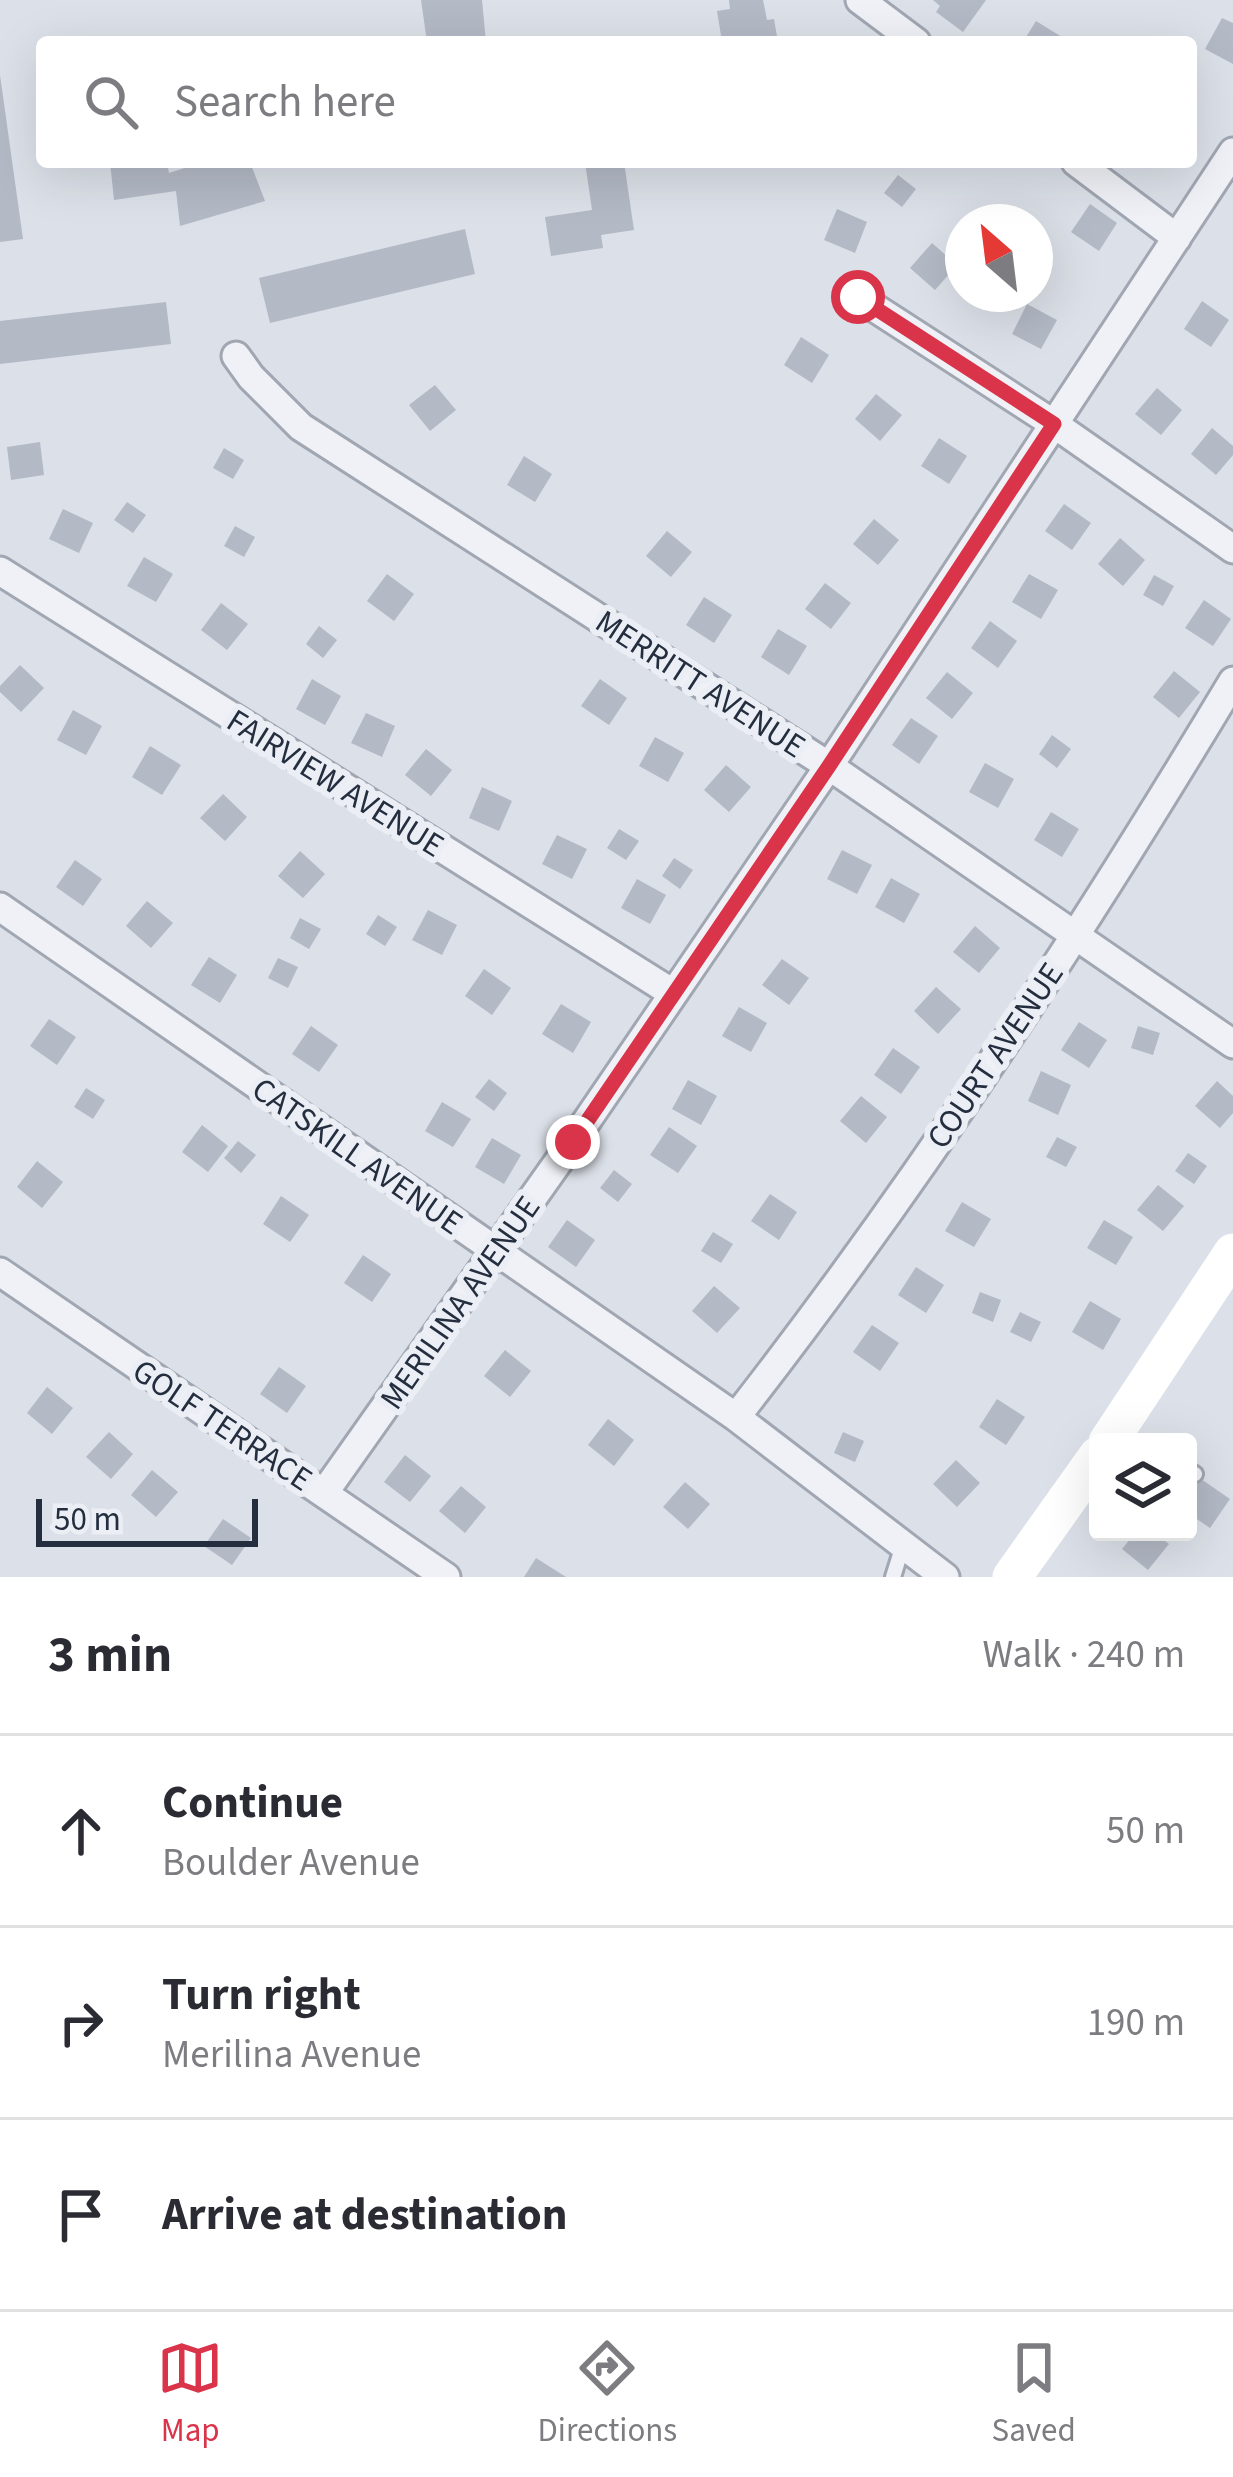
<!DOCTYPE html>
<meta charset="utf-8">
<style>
:root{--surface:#fff;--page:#f7f7f7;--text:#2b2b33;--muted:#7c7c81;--line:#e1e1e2;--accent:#da344a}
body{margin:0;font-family:"Source Sans 3",sans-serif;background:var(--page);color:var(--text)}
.controls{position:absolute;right:36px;bottom:36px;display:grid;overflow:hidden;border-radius:12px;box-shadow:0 12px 48px #0002}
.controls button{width:108px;height:108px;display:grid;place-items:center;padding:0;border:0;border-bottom:3px solid var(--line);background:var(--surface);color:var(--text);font:60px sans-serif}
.compass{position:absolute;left:945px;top:204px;width:108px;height:108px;border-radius:50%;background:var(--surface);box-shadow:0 12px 48px #0002;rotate:332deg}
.scale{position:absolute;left:36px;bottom:30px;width:222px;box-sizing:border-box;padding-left:12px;border:6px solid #242e3f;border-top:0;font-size:33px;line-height:42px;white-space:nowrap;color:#242e3f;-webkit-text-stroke:9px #ebeff5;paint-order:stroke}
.stop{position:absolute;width:36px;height:36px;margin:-27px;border:9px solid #da344a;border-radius:50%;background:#fff}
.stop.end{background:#da344a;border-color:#fff;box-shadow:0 3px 12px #0008}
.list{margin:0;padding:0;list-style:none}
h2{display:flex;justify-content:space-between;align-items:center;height:156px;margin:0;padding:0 48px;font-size:51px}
h2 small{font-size:39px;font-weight:400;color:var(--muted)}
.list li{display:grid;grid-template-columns:78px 1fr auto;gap:36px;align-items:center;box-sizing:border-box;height:192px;padding:0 48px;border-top:3px solid var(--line)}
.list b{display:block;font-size:45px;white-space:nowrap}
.list p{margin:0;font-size:39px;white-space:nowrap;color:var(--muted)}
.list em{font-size:39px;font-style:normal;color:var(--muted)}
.icon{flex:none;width:66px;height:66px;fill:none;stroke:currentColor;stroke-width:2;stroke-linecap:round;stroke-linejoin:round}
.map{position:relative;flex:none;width:1233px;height:1577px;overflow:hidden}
.search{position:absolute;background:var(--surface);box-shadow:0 12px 48px #0002;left:36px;right:36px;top:36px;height:132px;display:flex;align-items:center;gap:30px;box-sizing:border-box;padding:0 42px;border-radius:12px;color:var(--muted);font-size:45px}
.sheet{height:732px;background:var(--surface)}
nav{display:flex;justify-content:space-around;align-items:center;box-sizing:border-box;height:168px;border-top:3px solid var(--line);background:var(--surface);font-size:33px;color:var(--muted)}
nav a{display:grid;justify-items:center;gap:6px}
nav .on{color:var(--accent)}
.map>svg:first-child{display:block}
.building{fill:#b3b9c5}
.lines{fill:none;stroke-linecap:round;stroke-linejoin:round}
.lane-casing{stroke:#a1a7b2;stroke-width:20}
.street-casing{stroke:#a1a7b2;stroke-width:33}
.lane{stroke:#eff1f6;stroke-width:14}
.street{stroke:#eff1f6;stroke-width:27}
.secondary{stroke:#fff;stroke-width:39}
.route{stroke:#da344a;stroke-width:15}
.labels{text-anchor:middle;stroke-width:12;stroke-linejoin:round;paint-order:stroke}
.street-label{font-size:33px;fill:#242e3f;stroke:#ebeff5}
</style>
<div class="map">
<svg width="1233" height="1577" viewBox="0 0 1233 1577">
<rect width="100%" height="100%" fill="#dce0e8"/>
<path class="building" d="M421,0H482L486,42H427Z
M729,0H763L767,20L774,19L778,42H722L717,11L730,9Z
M933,0H986L963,32L936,12L940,6Z
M1222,18L1233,23V64L1205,49Z
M1036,21L1070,42H1023Z
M0,75L23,239L0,242Z
M110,162H167L169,173L203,162H250L265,201L180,226L176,191L114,200Z
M585,162H624L634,230L601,235L603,248L551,256L545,217L592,210Z
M898,175L916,189L902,207L884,193Z
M1090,204L1117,223L1099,251L1071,232Z
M837,209L867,222L855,253L824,240Z
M465,229L475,274L270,323L259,278Z
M932,243L957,265L935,290L910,268Z
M1202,301L1229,320L1211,347L1184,329Z
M166,302L171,344L0,364V321Z
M1027,304L1057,320L1041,349L1012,334Z
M801,337L829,355L812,383L784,365Z
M435,385L456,410L430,431L409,405Z
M1157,388L1182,410L1161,435L1135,414Z
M876,394L902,415L880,441L855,419Z
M1212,428L1233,446V455L1216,475L1191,454Z
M939,438L967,456L949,484L921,466Z
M40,442L44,475L11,480L7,447Z
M224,448L244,460L233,479L213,468Z
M524,456L552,474L535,502L507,485Z
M127,502L146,515L133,533L114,520Z
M1064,504L1091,523L1072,550L1045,531Z
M63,509L93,523L79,553L49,539Z
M874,519L899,540L878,565L853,544Z
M235,526L255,537L244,557L224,546Z
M667,531L692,552L671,577L646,556Z
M1120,538L1145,560L1123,586L1098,564Z
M144,557L173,574L156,602L127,586Z
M387,574L414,594L394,621L367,601Z
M1029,574L1058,590L1041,619L1012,602Z
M1154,575L1174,586L1163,606L1143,595Z
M825,583L851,603L831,629L805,609Z
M704,597L732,615L714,643L686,625Z
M1204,600L1231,619L1213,646L1185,628Z
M221,603L248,624L227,650L201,630Z
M990,621L1017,641L998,668L971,648Z
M319,626L337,640L323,658L306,644Z
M778,629L807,646L789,675L761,657Z
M20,665L44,688L21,712L0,692V686Z
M1174,671L1200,692L1179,718L1153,697Z
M947,672L973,693L952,719L926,698Z
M312,679L341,696L325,725L296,709Z
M600,679L627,698L609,725L581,706Z
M73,710L102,726L86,755L57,740Z
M366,713L395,726L382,757L351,743Z
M911,718L938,736L919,764L892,745Z
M1052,735L1071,749L1057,768L1039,754Z
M655,737L684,753L668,782L639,766Z
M150,746L181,765L162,795L132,777Z
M426,749L452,770L431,796L405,775Z
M985,763L1014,779L998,808L969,792Z
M726,765L751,787L729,812L704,790Z
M482,787L512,801L499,831L469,818Z
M223,794L247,817L225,841L200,818Z
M1051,812L1079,829L1062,857L1034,840Z
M619,829L639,841L626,860L607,848Z
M557,835L587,849L572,879L542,864Z
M842,850L872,865L857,894L827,879Z
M300,851L325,874L303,898L278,876Z
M674,858L693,870L680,889L662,876Z
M75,860L102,879L83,906L56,887Z
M891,878L920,894L904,923L875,907Z
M637,879L666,895L650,924L621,908Z
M147,901L173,923L151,948L126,926Z
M428,910L457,925L442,955L412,940Z
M378,915L397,927L385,946L366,934Z
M300,918L321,929L309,949L290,938Z
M975,926L1000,948L979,973L953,952Z
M209,957L237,975L220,1003L191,985Z
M278,958L298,967L288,988L268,978Z
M782,959L809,978L789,1005L762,985Z
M484,969L511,988L492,1015L465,996Z
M936,987L961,1009L938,1034L914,1011Z
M561,1004L591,1022L573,1053L542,1034Z
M739,1007L767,1023L751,1052L722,1036Z
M49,1019L76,1037L57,1065L30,1046Z
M1079,1022L1107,1040L1089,1068L1061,1050Z
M311,1026L338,1045L319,1072L292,1054Z
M1138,1026L1160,1033L1153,1055L1131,1048Z
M893,1048L920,1067L901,1094L874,1075Z
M1041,1071L1071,1085L1058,1115L1028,1101Z
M489,1079L507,1093L494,1111L475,1097Z
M688,1080L717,1096L701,1125L672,1109Z
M1217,1081L1233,1096V1113L1220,1128L1195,1106Z
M86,1088L105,1100L93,1119L74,1107Z
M861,1096L887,1117L866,1143L840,1121Z
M442,1102L471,1119L453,1147L425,1131Z
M202,1125L228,1146L208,1172L182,1152Z
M669,1127L697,1146L678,1173L650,1155Z
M1057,1137L1077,1147L1066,1167L1046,1157Z
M492,1138L521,1155L504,1184L475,1167Z
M238,1141L256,1155L241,1173L224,1158Z
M1188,1153L1207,1166L1194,1184L1175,1171Z
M37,1161L63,1182L42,1208L17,1187Z
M614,1170L632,1184L618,1202L600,1188Z
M1158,1185L1184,1206L1163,1231L1137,1210Z
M770,1194L797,1212L779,1240L751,1221Z
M281,1196L309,1215L290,1242L263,1224Z
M962,1202L991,1219L974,1247L945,1231Z
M567,1220L595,1240L576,1267L548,1247Z
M1104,1220L1133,1237L1116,1265L1087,1248Z
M713,1232L733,1244L721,1263L701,1251Z
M363,1255L391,1274L372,1302L344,1283Z
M916,1267L944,1285L926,1313L898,1295Z
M714,1286L740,1308L717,1333L692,1311Z
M980,1292L1001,1300L993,1322L972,1313Z
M1090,1301L1121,1319L1103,1350L1072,1332Z
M1020,1312L1041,1322L1031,1342L1010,1332Z
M872,1325L899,1343L880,1371L853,1352Z
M505,1350L531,1371L510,1397L484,1376Z
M279,1367L306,1386L287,1413L260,1394Z
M47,1387L73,1408L52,1434L27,1413Z
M997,1399L1025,1417L1006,1445L979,1427Z
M608,1419L634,1440L614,1466L588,1445Z
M109,1432L133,1454L111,1479L86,1457Z
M843,1432L864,1441L855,1462L834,1453Z
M405,1455L431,1476L410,1502L384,1482Z
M956,1460L980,1483L957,1507L933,1484Z
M152,1470L178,1492L156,1517L131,1495Z
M1201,1479L1230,1499L1210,1528L1188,1513V1497Z
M685,1482L710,1504L688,1529L663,1507Z
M461,1486L486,1507L465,1533L439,1511Z
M223,1519L251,1538L232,1565L204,1546Z
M1136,1532H1154L1169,1544L1148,1570L1122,1549Z
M536,1558L566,1577H524Z"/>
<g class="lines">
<defs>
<path id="lane" d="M1188,1470L1195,1474
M893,1577L903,1545"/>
<path id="street" d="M860,0L916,42
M1076,162L1177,238
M858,297L1054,424L1233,549
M236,356L251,377L301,427L829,766L1233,1044
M0,571L671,992
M0,907L736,1417L945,1577
M0,1272L446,1577
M736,1417C918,1184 1081,934 1233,681
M324,1493L573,1141L829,766L1233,152"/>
</defs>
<use href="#lane" class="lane-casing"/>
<use href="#street" class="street-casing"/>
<use href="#lane" class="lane"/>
<use href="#street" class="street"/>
<path class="secondary" d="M1108,1442L1233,1253
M1012,1577L1098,1456"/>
</g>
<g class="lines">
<path class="route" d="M573,1142L829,766L1054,424L858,297"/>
</g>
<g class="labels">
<g class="street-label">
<text transform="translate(701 683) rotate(33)" y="12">MERRITT AVENUE</text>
<text transform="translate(336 782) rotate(32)" y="12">FAIRVIEW AVENUE</text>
<text transform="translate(994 1055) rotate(-56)" y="12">COURT AVENUE</text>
<text transform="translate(358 1155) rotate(35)" y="12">CATSKILL AVENUE</text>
<text transform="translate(459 1302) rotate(-55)" y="12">MERILINA AVENUE</text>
<text transform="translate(223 1424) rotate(34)" y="12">GOLF TERRACE</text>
</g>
</g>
</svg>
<div class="controls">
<button><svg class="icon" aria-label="layers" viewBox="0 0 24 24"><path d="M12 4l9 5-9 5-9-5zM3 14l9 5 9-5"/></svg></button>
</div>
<svg class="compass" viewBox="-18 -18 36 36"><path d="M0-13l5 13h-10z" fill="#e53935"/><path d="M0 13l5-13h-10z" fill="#7c7c81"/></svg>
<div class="scale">50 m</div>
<div class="stop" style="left:858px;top:297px"></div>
<div class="stop end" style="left:573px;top:1142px"></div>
<div class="search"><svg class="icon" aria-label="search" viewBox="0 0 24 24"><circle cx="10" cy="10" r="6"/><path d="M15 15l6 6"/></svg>Search here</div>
</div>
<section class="sheet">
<h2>3 min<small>Walk · 240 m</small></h2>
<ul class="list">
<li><svg class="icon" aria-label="ahead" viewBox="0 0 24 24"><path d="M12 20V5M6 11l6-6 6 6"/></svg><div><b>Continue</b><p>Boulder Avenue</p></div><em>50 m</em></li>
<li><svg class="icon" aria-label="right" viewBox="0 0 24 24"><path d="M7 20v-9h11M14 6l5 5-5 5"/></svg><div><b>Turn right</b><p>Merilina Avenue</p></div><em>190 m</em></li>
<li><svg class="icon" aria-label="arrive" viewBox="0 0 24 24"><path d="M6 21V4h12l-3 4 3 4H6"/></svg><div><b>Arrive at destination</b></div></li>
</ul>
</section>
<nav>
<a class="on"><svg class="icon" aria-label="map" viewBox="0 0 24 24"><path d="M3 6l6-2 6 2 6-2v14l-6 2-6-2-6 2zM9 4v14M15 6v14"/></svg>Map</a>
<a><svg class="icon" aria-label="directions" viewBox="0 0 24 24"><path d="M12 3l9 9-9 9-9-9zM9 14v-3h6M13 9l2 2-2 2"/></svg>Directions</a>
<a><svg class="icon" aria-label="saved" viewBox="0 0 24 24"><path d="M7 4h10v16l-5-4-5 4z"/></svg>Saved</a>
</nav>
